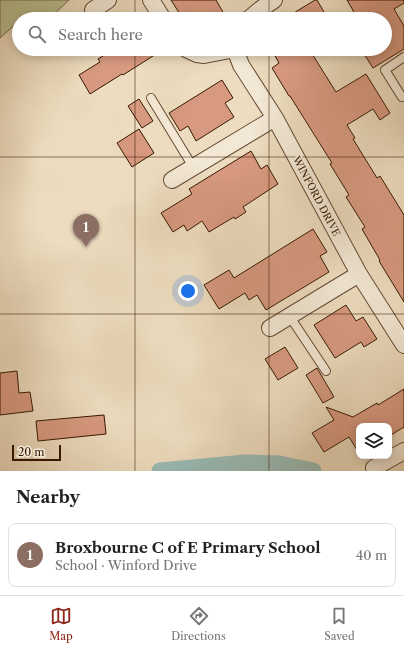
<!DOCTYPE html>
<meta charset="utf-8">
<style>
:root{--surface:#fff;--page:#f2f2f2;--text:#222;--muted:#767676;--line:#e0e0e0;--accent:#8f2418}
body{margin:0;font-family:"Libre Caslon Text",serif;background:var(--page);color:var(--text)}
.controls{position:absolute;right:12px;bottom:12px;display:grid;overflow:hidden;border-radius:8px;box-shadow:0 2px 10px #0003}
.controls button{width:36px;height:36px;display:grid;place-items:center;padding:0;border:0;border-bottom:1px solid var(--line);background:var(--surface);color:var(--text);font:20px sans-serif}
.scale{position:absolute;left:12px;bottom:10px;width:49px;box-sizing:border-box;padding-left:4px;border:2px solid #381a04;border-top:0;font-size:11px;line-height:14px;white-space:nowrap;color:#381a04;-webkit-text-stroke:3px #f3e8d5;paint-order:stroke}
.you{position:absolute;left:188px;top:291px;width:14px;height:14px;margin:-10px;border:3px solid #fff;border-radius:50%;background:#1a73e8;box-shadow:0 0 0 6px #1a73e833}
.badge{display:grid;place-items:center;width:26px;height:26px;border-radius:50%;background:var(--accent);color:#fff;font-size:13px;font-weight:700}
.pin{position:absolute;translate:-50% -33px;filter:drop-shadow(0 1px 2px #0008)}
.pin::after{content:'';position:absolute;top:21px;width:14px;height:12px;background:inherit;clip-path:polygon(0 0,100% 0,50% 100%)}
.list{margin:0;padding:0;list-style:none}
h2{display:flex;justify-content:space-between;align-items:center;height:52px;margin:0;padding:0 16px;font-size:17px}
h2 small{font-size:13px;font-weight:400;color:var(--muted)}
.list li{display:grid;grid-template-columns:26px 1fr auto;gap:12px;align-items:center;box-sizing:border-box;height:64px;margin:0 8px 8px;padding:0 8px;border:1px solid var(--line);border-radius:8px}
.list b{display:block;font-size:15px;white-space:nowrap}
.list p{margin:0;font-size:13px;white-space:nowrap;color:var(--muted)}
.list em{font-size:13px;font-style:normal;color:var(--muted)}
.icon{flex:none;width:22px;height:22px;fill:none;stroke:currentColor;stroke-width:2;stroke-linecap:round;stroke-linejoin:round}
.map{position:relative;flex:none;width:404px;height:471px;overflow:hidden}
.search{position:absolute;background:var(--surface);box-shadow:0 2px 10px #0003;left:12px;right:12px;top:12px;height:44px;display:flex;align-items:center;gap:10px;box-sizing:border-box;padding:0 14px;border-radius:22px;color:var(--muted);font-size:15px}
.sheet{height:124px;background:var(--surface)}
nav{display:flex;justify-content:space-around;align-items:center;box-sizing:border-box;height:56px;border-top:1px solid var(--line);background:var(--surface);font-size:11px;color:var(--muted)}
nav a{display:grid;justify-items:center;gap:2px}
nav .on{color:var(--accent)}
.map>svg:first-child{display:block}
.green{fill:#b9c091;stroke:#786d4a}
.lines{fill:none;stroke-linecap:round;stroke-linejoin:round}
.canal{stroke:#99bbb5;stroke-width:17}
.building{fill:#d7997f;stroke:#381a04}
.lane-casing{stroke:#654a33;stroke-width:10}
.street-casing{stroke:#654a33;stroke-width:18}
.lane{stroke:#f3e8d5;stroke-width:8}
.street{stroke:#f3e8d5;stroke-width:16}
.grid{fill:none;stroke:#381a04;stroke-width:1;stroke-opacity:0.55}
.labels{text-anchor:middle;stroke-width:4;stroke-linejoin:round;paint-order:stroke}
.street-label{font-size:10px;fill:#381a04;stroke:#f3e8d5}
</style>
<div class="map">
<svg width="404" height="471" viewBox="0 0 404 471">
<rect width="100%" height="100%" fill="#eddcbf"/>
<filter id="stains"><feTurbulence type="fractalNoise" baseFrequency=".005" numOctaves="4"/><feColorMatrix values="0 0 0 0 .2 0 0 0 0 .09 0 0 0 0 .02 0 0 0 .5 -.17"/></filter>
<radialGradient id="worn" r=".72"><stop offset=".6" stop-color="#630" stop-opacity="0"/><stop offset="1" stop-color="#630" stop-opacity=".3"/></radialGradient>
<path class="green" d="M0,0H69L49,19H31L28,14L22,19H19V21L0,38Z"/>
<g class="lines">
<path class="canal" d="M160,471L245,463L279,464L313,471"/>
</g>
<path class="building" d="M171,0H216L227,19H183Z
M315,0H317L324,12L312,19H284Z
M347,0H404V3L394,9L404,26V49L373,68L361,49H385V19H358Z
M114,49H164L123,75L122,74L90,94L79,75L100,62L98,59Z
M283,49H309L336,92L366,74L390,113L380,120L373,109L347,125L355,138L353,139L377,178L380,176L404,215V302L379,261L380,260L362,229L365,227L346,197L349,195L330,164L332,163L290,96H289L272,68L279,63L274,54Z
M222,80L233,98L225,103L234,117L196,141L188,126L180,131L169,113Z
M139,99L153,121L142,128L128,106Z
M139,129L154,153L132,167L117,143Z
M251,151L261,169L267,165L278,184L243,207L246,212L235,219L234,217L209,232L202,221L187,231L184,225L173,232L161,213L192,194L189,189Z
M313,229L327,252L320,256L329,272L266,310L257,295L249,300L245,293L219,309L204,285L229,270L234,278Z
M346,305L356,321L363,317L377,339L364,347L361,342L335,358L314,325Z
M285,347L298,368L278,380L265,359Z
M317,368L334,397L323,403L306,375Z
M17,371L19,393L30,392L33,411L0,415V373Z
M404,389V427L391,435L389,433V426H359V453L349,437L324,452L312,433L334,420L326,407L353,417L377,403L378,405Z
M104,415L106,434L38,441L36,421Z"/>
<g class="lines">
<defs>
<path id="lane" d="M402,97L385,70L404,57
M151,98L193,167
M290,317L326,371"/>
<path id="street" d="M151,0L163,19
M93,10L108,0
M249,19L261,9L274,0
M186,49L197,54L204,55L235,49
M235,49L241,65L275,118L359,274L404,345
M172,180L275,118
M270,328L359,274
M374,468L404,451"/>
</defs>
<use href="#lane" class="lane-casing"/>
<use href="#street" class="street-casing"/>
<use href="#lane" class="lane"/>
<use href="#street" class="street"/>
</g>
<path class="grid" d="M135,0V19M269,0V19M135,49V471M269,49V471M0,157H404M0,314H404"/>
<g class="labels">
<g class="street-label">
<text transform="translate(317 196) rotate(62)" y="4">WINFORD DRIVE</text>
</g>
</g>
<rect width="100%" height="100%" filter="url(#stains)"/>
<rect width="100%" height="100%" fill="url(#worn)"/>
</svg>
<div class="controls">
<button><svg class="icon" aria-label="layers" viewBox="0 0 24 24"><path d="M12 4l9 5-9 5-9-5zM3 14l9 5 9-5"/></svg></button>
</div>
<div class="scale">20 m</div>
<div class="you"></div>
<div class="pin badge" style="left:86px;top:247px;background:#8d6e63">1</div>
<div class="search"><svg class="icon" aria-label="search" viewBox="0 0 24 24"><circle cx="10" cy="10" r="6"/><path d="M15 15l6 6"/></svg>Search here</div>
</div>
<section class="sheet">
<h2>Nearby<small></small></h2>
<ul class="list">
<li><span class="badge" style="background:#8d6e63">1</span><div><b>Broxbourne C of E Primary School</b><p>School · Winford Drive</p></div><em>40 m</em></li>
</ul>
</section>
<nav>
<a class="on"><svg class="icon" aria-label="map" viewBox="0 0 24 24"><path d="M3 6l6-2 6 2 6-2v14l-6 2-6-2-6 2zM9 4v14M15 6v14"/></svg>Map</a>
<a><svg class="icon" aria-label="directions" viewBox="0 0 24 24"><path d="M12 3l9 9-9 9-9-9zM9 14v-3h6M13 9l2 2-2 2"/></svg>Directions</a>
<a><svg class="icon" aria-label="saved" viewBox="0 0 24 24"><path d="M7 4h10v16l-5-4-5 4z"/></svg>Saved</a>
</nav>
